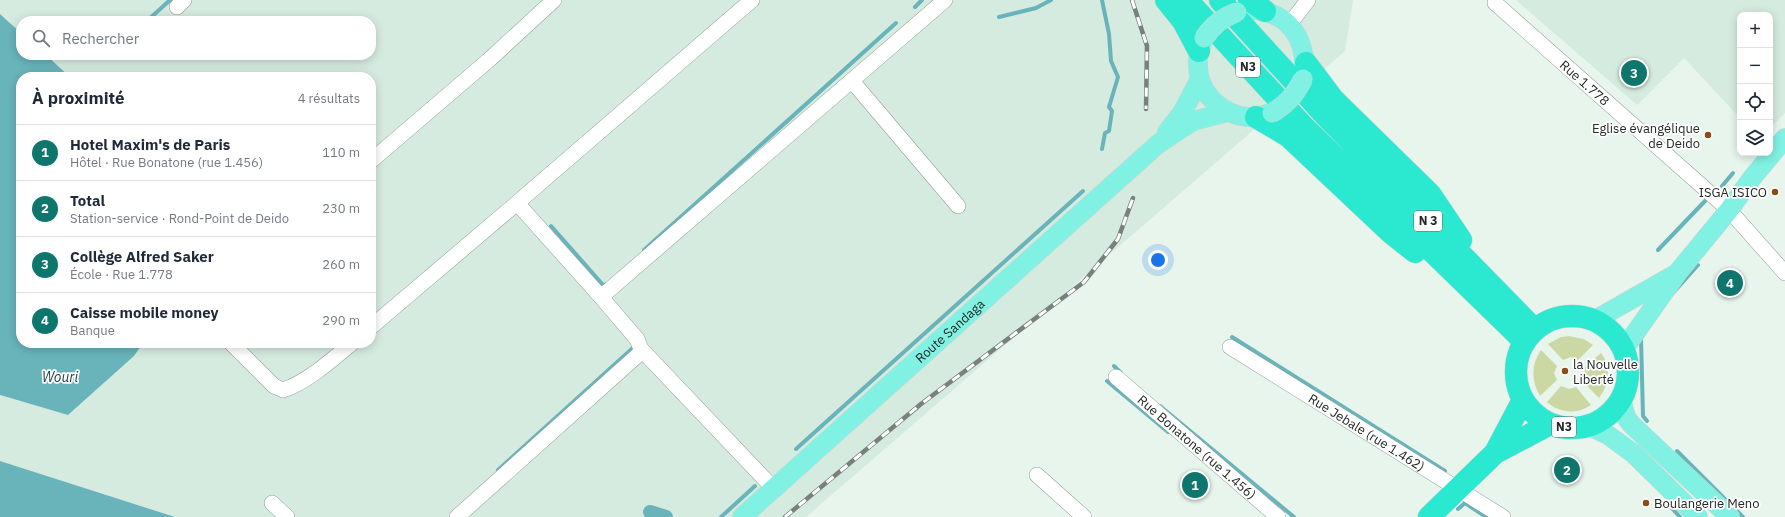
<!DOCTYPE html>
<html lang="fr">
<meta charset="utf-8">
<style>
:root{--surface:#fff;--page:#f6f6f7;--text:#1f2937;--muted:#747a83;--line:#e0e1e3;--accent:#0f766e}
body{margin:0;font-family:"IBM Plex Sans",sans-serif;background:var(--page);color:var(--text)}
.controls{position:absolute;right:12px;top:12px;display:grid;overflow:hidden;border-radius:8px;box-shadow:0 2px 10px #0003}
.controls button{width:36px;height:36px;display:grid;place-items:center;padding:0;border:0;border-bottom:1px solid var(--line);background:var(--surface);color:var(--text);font:20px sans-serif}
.you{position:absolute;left:1158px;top:260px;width:14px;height:14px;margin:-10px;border:3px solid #fff;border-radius:50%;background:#1a73e8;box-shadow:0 0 0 6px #1a73e833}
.badge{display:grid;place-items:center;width:26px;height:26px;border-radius:50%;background:var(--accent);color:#fff;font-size:13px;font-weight:700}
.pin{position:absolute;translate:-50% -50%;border:2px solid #fff;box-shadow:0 1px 4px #0006}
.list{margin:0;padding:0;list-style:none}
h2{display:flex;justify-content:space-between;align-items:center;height:52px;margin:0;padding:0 16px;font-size:17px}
h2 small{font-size:13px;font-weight:400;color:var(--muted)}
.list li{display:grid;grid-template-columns:26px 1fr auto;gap:12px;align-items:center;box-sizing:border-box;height:56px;padding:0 16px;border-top:1px solid var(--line)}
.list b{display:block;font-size:15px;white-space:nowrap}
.list p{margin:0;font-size:13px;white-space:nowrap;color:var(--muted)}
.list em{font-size:13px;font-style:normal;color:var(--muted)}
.icon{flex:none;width:22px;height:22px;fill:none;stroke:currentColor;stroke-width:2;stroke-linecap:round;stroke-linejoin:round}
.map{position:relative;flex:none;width:1785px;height:517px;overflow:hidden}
.search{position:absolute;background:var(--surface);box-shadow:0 2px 10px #0003;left:16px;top:16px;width:360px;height:44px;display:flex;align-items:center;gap:10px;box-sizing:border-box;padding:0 14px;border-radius:16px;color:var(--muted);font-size:15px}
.panel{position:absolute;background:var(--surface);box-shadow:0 2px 10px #0003;left:16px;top:72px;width:360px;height:276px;border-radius:16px}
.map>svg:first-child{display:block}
.built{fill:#d6ebdf}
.green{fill:#ccd8a4}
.water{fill:#69b4bb}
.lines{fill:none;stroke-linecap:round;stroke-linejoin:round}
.stream{stroke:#69b4bb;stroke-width:4}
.canal{stroke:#69b4bb;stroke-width:14}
.minor-casing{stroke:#929f98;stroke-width:16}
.major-casing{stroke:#d3d4d3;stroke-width:20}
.highway-casing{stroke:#d3d4d3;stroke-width:23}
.minor{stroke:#fff;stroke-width:15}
.major{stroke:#80f1e3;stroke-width:19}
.highway{stroke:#2be8d1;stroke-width:22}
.rail-casing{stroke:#78817c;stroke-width:4.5}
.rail{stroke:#fff;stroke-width:3;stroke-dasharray:9;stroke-linecap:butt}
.major-bridge-casing{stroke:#d3d4d3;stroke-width:20;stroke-linecap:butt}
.major-bridge{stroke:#80f1e3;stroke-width:19}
.poi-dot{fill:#8c4b18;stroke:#fff;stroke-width:1.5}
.labels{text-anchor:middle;stroke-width:3.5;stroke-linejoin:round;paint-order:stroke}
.shield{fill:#fff;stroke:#656866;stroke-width:1}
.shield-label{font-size:12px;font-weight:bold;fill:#232825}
.street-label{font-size:13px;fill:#232825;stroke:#fff}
.poi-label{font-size:13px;fill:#232825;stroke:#fff;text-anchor:end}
.water-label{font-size:14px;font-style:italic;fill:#1d4145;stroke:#fff}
</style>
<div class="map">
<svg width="1785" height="517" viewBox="0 0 1785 517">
<rect width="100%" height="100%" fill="#e7f5ed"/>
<path class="built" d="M0,0H1353L1345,51L806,517H175L0,461V395L68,415L134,356L143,343H371V77H70L46,55H371V21H21V33L0,14Z
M1516,0H1785V113L1770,128V15H1740V118L1684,58L1637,105Z"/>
<path class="green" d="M1569,336L1584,339L1593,345L1578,360L1571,357L1563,360L1548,344L1561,337Z
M1541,350L1557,366L1554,373L1557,380L1540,396C1531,381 1531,364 1541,350Z
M1601,353C1612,367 1609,385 1599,398L1583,382L1586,375L1584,368Z
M1561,386L1569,389L1576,387L1591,405C1577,415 1559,413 1547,402Z"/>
<path class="water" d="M0,14L21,33V55H46L70,77H21V343H143L134,356L68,415L0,395Z
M0,461L175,517H0Z"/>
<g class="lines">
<path class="stream" d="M915,7L922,0
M999,17L1036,8L1051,0
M147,21L170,0
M1102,149L1105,133L1109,131L1112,111L1109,107L1118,77L1111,61L1109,34L1102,0
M1722,186L1733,173
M551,226L604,286L606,284
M644,250L896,23
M1658,250L1705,201
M1673,293L1698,265
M1232,337L1445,471
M1641,338L1643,416L1647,421
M1114,366L1121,373
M1107,381L1168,432
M1160,406L1294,517
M796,449L1083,191
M1677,451L1743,517
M498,470L635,346V345
M1669,505L1680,517
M1458,509L1465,503L1486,517
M721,517L755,486"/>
<path class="canal" d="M650,512L666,517"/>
<defs>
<g id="minor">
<path d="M752,0L517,203L601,297L637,339L641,349L774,489"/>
<path id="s1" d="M1495,3L1729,210L1785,273"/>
<path d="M177,7L184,0"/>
<path d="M1289,25L1308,0"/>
<path d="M852,81L958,206"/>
<path d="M371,161L490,59L554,0"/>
<path d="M601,297L945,0"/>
<path d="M371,327L517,203"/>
<path d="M231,343L274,386L283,390C306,383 333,359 352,343"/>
<path id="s2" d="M1230,347L1503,517"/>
<path id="s3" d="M1116,377L1278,517"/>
<path d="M1037,475L1084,517"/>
<path d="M272,503L287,517"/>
<path d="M457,517L639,354L641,349"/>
</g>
<g id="major">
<path d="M1249,10C1289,10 1309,41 1303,78"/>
<path d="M1204,38C1201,47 1197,55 1198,65C1198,95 1226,119 1256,117C1261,116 1266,114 1271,113"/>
<path d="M1167,132L1182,113L1200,79"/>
<path d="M1595,320L1674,275"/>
<path d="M1624,349L1678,272L1729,210L1752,178L1785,138"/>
<path d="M1621,400L1626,417L1631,424L1730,517"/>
<path d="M1589,426L1608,435L1634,454L1698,517"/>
<path id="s4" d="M742,517L1158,144L1193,121L1228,112"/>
</g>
<path id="highway" d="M1166,0L1183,21L1199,51
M1187,0L1304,127L1524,341
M1220,0L1322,112L1534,329
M1249,0L1265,11
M1306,63L1333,99L1430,194L1461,240
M1256,117L1288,136L1391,233L1415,252
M1516 372a56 56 0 1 1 112 0a56 56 0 1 1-112 0Z
M1495,453L1523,400
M1429,517L1495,453L1550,424"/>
</defs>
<use href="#minor" class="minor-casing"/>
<use href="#major" class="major-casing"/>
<use href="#highway" class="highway-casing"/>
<use href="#minor" class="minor"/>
<use href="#major" class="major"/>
<use href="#highway" class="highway"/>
<defs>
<path id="rail" d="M1132,0L1147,46L1146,109
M785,517L921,404L1084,282L1118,239L1133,198"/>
</defs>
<use href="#rail" class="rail-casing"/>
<use href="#rail" class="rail"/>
<defs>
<path id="major-bridge" d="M1204,38C1213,25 1222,18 1237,12
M1272,113C1287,104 1295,95 1303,79"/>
</defs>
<use href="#major-bridge" class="major-bridge-casing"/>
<use href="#major-bridge" class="major-bridge"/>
</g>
<g class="poi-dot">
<circle cx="1708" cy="135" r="4"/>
<circle cx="1775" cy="192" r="4"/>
<circle cx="1565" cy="371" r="4"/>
<circle cx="1646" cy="503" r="4"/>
</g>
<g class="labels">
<g class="shield">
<rect x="1236" y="57" width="24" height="20" rx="3"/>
<rect x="1414" y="211" width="28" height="20" rx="3"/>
<rect x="1552" y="417" width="24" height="20" rx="3"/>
</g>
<g class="shield-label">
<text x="1248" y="71">N3</text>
<text x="1428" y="225">N 3</text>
<text x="1564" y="431">N3</text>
</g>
<g class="street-label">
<text dy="5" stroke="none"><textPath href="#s1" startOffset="120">Rue 1.778</textPath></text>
<text dy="5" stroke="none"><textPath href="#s4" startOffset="279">Route Sandaga</textPath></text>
<text dy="5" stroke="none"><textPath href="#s2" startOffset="161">Rue Jebale (rue 1.462)</textPath></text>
<text dy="5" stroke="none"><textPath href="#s3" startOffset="107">Rue Bonatone (rue 1.456)</textPath></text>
</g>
<g class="poi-label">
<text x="1700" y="133">Eglise évangélique<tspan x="1700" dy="15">de Deido</tspan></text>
<text x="1767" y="197">ISGA ISICO</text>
<text x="1573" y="369" text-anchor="start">la Nouvelle<tspan x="1573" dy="15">Liberté</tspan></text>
<text x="1654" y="508" text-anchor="start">Boulangerie Meno</text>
</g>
<g class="water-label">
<text x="60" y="382">Wouri</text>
</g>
</g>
</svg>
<div class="controls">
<button>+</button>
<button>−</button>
<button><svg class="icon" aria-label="locate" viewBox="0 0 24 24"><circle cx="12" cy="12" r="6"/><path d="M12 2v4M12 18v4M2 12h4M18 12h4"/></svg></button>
<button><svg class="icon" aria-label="layers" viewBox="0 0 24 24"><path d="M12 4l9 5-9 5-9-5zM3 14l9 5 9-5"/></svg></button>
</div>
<div class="you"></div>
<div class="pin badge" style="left:1195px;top:485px">1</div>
<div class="pin badge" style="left:1567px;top:470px">2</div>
<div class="pin badge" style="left:1634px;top:73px">3</div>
<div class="pin badge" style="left:1730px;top:283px">4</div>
<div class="search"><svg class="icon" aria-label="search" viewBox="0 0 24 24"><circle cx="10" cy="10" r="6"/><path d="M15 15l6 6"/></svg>Rechercher</div>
<section class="panel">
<h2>À proximité<small>4 résultats</small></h2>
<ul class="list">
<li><span class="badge">1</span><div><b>Hotel Maxim's de Paris</b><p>Hôtel · Rue Bonatone (rue 1.456)</p></div><em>110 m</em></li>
<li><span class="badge">2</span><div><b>Total</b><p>Station-service · Rond-Point de Deido</p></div><em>230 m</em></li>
<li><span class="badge">3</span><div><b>Collège Alfred Saker</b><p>École · Rue 1.778</p></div><em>260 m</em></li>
<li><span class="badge">4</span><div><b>Caisse mobile money</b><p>Banque</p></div><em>290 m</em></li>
</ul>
</section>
</div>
